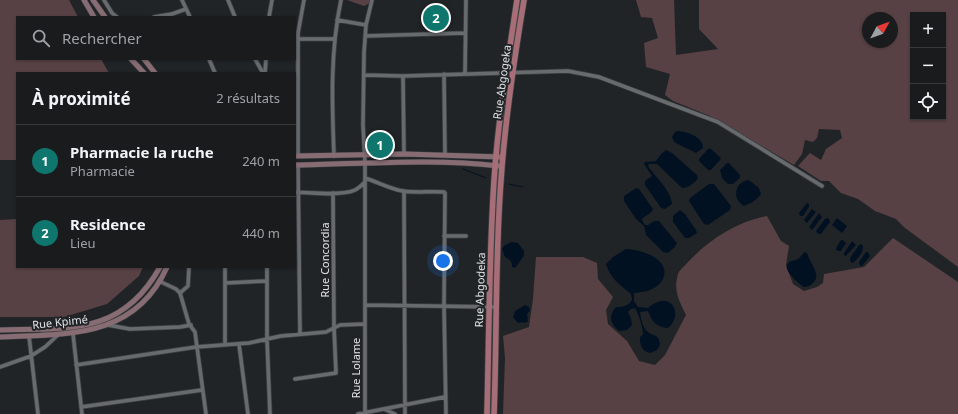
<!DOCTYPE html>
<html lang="fr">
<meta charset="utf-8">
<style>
:root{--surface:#191b1d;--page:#26282a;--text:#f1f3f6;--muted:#9fa1a4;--line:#37393b;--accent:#0f766e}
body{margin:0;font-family:"Noto Sans",sans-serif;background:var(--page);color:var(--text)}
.controls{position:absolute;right:12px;top:12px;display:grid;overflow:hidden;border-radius:0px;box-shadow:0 1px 3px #0004}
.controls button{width:36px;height:36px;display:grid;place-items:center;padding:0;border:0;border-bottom:1px solid var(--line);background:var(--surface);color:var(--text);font:20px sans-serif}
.compass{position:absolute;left:862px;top:12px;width:36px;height:36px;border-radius:50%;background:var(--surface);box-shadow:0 1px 3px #0004;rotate:49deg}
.you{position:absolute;left:443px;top:261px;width:14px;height:14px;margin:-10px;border:3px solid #fff;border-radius:50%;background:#1a73e8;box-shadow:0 0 0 6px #1a73e833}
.badge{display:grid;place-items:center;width:26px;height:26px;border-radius:50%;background:var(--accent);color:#fff;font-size:13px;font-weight:700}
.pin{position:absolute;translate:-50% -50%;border:2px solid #fff;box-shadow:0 1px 4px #0006}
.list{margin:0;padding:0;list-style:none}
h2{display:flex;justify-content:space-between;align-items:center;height:52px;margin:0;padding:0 16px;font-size:17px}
h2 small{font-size:13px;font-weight:400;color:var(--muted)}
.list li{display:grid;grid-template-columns:26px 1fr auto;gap:12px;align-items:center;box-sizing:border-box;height:72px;padding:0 16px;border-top:1px solid var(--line)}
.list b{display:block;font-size:15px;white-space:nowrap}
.list p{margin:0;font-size:13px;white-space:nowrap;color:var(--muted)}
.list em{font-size:13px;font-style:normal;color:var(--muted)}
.icon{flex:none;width:22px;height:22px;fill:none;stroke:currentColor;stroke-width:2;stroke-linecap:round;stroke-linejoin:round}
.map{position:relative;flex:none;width:958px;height:414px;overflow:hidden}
.search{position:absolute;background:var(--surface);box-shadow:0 1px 3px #0004;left:16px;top:16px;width:280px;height:44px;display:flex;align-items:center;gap:10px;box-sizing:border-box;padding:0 14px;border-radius:0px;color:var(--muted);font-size:15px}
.panel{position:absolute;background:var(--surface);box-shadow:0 1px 3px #0004;left:16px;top:72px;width:280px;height:196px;border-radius:0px}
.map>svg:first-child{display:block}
.green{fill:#574144;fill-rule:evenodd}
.water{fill:#021122}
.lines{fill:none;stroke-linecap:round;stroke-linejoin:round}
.stream{stroke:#021122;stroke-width:1}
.street-casing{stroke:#3e4043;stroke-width:5}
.secondary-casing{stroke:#3e4043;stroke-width:6}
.primary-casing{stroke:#3e4043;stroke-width:7}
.street{stroke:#676b6e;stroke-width:3.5}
.secondary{stroke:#876c73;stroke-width:5}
.primary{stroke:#a76e78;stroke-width:5.5}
.labels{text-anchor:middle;stroke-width:4;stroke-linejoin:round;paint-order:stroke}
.street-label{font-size:11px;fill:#e1e3e5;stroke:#212427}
</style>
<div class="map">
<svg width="958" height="414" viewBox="0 0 958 414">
<rect width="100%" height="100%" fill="#212427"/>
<path class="green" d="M0,0H69L78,17H17V59H101L109,73H17V160H0Z
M347,0H371L370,3L364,6Z
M636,0H674L676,55L718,49L699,29V0H958V267L905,228L896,219L875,211L858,199L841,193L829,181H821L798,166L810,153L821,160L826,149L842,138L840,130L819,129L817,138L813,142L805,140L802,154L794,165L710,116L673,101L665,95L670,74L646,67L644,43L658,38L652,18L641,17ZM913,15H943V117H913ZM868,18H892V42H868Z
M767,216L781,241L789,246L786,265L793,284L804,291L817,287L823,283L824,274L864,267L893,238L958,282V414H503L505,358L503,336L529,327L533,299L536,257H583L597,263L598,279L613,297L606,310L608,324L627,341L639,361L655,365L665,355L686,315C679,300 673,291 678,274C679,270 685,266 688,262C709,240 736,222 767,216Z
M17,219V267H143L139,276L107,304L64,317H0V220Z"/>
<path class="water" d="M677,131C686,131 704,137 703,148L696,153L674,142L672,137L675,132Z
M709,148L711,149L721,158L720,160L711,170H708L699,161V159Z
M666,150L672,153L697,175L698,178C695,183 688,188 682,188L657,164H649L648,166C656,178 671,190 672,204L665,209L661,208L645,185V181L652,176L644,164L645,162L656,161L661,154Z
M727,163H729L740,175V178L733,184H728L722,178L720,170Z
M749,180L759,188L761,194C758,199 750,204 744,206C731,199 735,181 749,180Z
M709,184H714L731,206L730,210L708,225L704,224L689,201L690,198Z
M636,188L639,189L653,209C651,215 644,215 642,220L645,225H648L654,221H659L677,243L675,247L668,253L663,252L646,235L644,226L636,219L624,201V196Z
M807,203L809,204V207L803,216H800L799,213Z
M812,209L816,212L807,223L804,220Z
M680,210L685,214L696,230L697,233L689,238H685L673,222V216Z
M819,213L822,217L812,230L809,227Z
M827,218L829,219L830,222L821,234H818L816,231L825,219Z
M837,218L847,226L842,233L832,225Z
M841,240H843L846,243L841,251H839L836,250V248Z
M852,241L856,245L846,256L844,255V253Z
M511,242L518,243L524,251V256L515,268L512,267C512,261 510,260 505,257L502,249L504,246Z
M861,244L863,246C864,251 857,261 852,263L850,261V258L859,245Z
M626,249C640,249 672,259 663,279C661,283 657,287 652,289C647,292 640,292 634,293V301L638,307L648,308C670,288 685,314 668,328C656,327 652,322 648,311L640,312C641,318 642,326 646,330C653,338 659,332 660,345L657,350L650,353C642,351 640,346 640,337L643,334C643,327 638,313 635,308L631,309L628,312L631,318L632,325L627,330L619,331C610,323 608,316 616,307C624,307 628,306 632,300L631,294C620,285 610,278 606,264L613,257Z
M805,252L807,253C810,263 822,275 813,283C810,286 808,287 804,287C799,284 784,271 787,265C789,260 795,261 798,259C801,257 802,254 805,252Z
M866,252H868L870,256L862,266H860L859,262Z
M525,305L529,307L530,311L527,314C530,326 525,321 518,323L513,317L515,311Z"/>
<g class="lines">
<path class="stream" d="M463,169L486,178
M509,184L523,187"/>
<defs>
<path id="street" d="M104,0L112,13L117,17
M182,0L190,17
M228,0L235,17
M154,17L172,14L186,9
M269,17L272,0
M337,20L366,25
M365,36L465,33
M298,39H335
M209,59L215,73
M255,59L263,73
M265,73L266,59
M444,74L445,155
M465,74L466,0
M364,75L403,76L568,71L599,77L718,122L822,186
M403,76L404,154
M298,156V33L304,0
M334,156C332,103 330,52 341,0
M298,165L300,334
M365,178C378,182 390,189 403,191C417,193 430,191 444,192L445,193L444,305L446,414
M404,191L405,414
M295,192C310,193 342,196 355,190C359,188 362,185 365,182
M444,236H466
M267,267V339L270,414
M159,281L176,289L180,293L189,324L195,332L206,414
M225,283L267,281
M180,293L188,286L189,267
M365,305V163L363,125L364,53L366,25L372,0
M108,325L130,329L180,327L191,325
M73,334L82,414
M29,336L38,414
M239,344L248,414
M225,345V267
M76,365L196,347L249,343L281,336L326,332L340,325L365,324V305L496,307
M0,367L31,356L45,347L59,334
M295,379L336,373L334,327L333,193
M81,407L202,390
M384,409L395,414
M358,414L445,397
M365,414V324"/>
<path id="secondary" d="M84,0L94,17
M93,0L105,17
M131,59L144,73
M144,59L155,73
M295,156L404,154L502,157
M295,165C363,164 431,158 499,166
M0,330C68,328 122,336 160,267
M0,337C67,334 135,339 167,267"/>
<path id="primary" d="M487,414C489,336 489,258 494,181C498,120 508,60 517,0
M494,414C497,336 495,258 501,180C505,120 514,60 524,0"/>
</defs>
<use href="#street" class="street-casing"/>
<use href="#secondary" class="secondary-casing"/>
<use href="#primary" class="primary-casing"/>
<use href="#street" class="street"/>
<use href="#secondary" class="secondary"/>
<use href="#primary" class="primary"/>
</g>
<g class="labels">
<g class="street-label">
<text transform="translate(502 82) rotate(-82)" y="4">Rue Abgogeka</text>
<text transform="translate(325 260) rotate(-90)" y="4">Rue Concordia</text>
<text transform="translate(480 290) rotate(-88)" y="4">Rue Abgodeka</text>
<text transform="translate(60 322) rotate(-6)" y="4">Rue Kpimé</text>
<text transform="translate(356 368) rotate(-90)" y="4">Rue Lolame</text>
</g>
</g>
</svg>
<div class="controls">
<button>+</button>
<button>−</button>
<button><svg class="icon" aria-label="locate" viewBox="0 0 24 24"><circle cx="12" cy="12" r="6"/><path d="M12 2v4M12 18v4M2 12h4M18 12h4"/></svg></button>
</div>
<svg class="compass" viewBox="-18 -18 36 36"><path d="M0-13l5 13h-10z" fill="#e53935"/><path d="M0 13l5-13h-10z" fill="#9fa1a4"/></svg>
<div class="you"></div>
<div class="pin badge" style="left:380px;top:145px">1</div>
<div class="pin badge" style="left:436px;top:18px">2</div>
<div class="search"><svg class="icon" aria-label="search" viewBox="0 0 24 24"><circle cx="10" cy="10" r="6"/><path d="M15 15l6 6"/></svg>Rechercher</div>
<section class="panel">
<h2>À proximité<small>2 résultats</small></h2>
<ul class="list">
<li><span class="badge">1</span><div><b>Pharmacie la ruche</b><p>Pharmacie</p></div><em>240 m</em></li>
<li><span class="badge">2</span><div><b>Residence</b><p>Lieu</p></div><em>440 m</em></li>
</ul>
</section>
</div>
